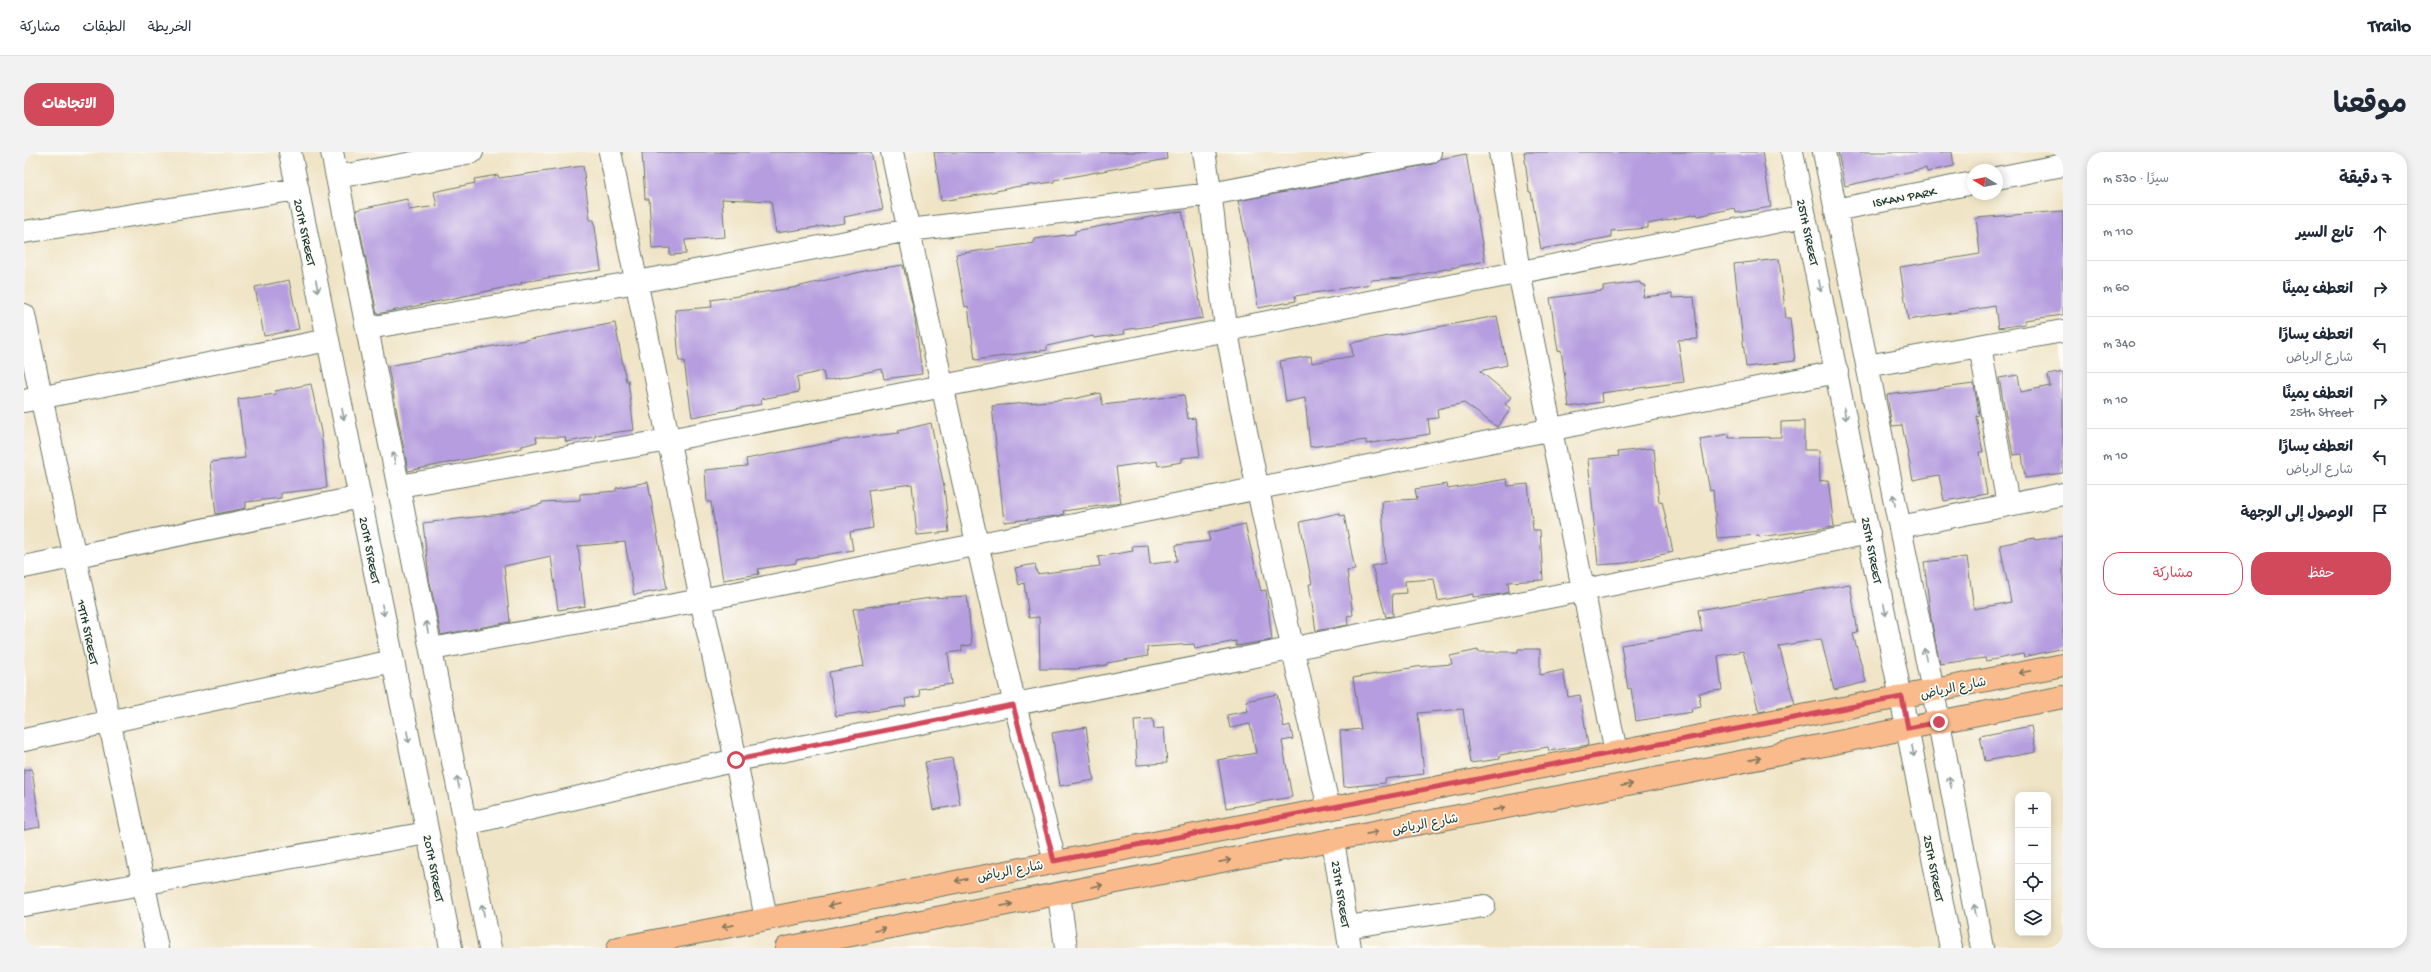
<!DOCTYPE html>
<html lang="ar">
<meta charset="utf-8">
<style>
:root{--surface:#fff;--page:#f2f2f3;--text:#1f2937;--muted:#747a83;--line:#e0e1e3;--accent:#d1495b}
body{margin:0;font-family:"Gochi Hand","Playpen Sans Arabic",sans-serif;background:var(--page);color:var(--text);direction:rtl}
.controls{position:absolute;right:12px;bottom:12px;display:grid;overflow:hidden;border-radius:8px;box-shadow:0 2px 10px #0003}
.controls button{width:36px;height:36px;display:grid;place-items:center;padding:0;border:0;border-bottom:1px solid var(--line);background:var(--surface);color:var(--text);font:20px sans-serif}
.compass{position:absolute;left:1943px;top:12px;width:36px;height:36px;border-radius:50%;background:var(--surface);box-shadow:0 2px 10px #0003;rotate:280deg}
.stop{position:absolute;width:12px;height:12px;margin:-9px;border:3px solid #d1495b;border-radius:50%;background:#fff}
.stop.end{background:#d1495b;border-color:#fff;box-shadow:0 1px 4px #0008}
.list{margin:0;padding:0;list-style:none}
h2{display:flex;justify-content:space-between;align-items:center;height:52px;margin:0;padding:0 16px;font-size:17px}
h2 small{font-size:13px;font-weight:400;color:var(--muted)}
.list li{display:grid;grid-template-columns:26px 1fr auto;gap:12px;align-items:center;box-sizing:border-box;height:56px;padding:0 16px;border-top:1px solid var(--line)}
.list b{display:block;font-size:15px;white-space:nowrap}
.list p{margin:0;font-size:13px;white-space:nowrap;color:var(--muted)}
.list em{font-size:13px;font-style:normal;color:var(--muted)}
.actions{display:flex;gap:8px;padding:12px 16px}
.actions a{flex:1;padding:9px 0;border:1px solid var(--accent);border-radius:16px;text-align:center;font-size:14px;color:var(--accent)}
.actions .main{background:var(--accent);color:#fff}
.icon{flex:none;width:22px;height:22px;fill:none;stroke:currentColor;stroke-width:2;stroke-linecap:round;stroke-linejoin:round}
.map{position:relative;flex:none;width:2039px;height:796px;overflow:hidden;direction:ltr;border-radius:16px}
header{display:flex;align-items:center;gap:24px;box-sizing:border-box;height:56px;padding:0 20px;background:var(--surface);border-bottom:1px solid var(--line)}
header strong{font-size:19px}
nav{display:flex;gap:22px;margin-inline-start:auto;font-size:14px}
.intro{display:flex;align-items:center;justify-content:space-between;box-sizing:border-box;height:96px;padding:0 24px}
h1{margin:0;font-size:28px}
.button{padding:10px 18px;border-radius:16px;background:var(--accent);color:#fff;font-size:14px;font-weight:700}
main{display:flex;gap:24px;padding:0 24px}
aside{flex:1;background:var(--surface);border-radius:16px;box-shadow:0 2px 10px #0003}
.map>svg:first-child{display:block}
.building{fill:#b69ddf}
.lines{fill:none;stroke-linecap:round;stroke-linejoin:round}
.minor-casing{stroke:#687767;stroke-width:24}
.major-casing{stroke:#687767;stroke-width:24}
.minor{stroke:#fff;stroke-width:22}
.major{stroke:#fabb8c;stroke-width:22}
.oneway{stroke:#8f9e9a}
.oneway2{stroke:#82765c}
.route{stroke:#d1495b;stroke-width:5}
.labels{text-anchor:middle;stroke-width:3.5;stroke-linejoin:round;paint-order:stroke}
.street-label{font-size:13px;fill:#1f3d34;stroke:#fdfcf7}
</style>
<header>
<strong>Trailo</strong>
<nav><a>الخريطة</a><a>الطبقات</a><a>مشاركة</a></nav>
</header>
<div class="intro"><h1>موقعنا</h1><a class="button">الاتجاهات</a></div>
<main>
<aside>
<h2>7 دقيقة<small>سيرًا · 530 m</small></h2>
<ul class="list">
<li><svg class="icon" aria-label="ahead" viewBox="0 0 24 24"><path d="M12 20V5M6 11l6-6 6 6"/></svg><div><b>تابع السير</b></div><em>110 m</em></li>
<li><svg class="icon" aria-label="right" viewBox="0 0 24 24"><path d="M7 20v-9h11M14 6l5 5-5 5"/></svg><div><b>انعطف يمينًا</b></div><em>60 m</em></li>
<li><svg class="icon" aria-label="left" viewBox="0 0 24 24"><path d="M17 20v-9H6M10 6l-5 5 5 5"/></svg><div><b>انعطف يسارًا</b><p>شارع الرياض</p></div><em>340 m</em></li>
<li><svg class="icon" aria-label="right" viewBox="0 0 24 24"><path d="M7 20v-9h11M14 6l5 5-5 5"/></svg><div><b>انعطف يمينًا</b><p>25th Street</p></div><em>10 m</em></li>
<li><svg class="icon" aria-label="left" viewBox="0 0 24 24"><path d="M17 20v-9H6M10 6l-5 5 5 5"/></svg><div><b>انعطف يسارًا</b><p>شارع الرياض</p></div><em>10 m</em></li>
<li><svg class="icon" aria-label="arrive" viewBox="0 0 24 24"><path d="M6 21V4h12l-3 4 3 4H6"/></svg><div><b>الوصول إلى الوجهة</b></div></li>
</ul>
<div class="actions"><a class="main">حفظ</a><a>مشاركة</a></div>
</aside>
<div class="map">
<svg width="2039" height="796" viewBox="0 0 2039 796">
<rect width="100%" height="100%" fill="#fdfcf7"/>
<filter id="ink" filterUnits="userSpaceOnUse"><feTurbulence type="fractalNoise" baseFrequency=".025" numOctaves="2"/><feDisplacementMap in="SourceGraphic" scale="8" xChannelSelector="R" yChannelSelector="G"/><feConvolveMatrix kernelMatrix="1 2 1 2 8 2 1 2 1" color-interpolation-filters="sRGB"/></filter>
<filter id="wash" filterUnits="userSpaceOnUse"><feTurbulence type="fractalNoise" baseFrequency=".012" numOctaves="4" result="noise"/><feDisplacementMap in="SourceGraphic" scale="16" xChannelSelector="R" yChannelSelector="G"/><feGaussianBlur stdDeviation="0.9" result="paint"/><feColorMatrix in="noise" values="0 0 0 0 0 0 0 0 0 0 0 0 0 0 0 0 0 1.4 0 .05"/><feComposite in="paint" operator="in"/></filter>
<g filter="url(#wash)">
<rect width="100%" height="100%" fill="#f0e4c6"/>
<g id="blocks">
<path class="building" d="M618,0H847L859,57L820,65L821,71L752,81L747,49L698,47L701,85L661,88L662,102L646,103V96L628,97L625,47H621Z
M910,0H1142L1143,7L1030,28V30L990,35L955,43L917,49Z
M1500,0H1738L1747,55L1712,61L1711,56L1674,64L1673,62L1624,72V76L1587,79V85L1517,97L1507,40H1505Z
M1814,0H1928L1930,14L1903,20L1902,16L1821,34Z
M1442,2L1461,109L1379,126L1346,128L1347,132L1271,144L1272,149L1234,156L1226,104L1214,49L1408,12L1416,7Z
M559,14L566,68H570L577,118L497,130L498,132L353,162L332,58L383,47L385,58L413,54L410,40L451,31L450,27L474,23L475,26Z
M1158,59L1179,166L1100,178L1101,182L1070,186L1069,184L1023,194V198L951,208L944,154L941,155L932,102L1010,91V87L1051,82V79Z
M2039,59V163L2001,168V172L1974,176L1971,154L1884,168L1876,115L1956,102L1952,66Z
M1755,107L1762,166H1766L1771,209L1722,215L1710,112Z
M879,113L890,160L898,222L860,227L858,217L801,229L799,219L773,225L775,240L737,247L738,252L668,265L660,209H655L651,158L688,155L687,148L768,136L845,118Z
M265,128L275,177L240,184L231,135Z
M1616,130V132L1622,134L1619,145L1648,142V146L1670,145L1674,187L1654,188L1660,230L1577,241L1578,250L1545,255L1537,198L1534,199L1526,146L1579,139V135Z
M1473,164L1483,213L1456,219L1487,245L1481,252L1487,257L1473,275L1440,251L1413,257L1414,266L1404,267L1406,282L1342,292V288L1286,295L1281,246L1262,250L1256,209L1287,204L1288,211L1329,204L1327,191Z
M591,171L602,229L604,228L610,278L571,283L572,285L542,290L541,285H512L513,290L498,294V296L384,319L364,214Z
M2039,220V321L2001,326L1998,302L1989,303L1975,226L1994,223L1997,240L2026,234L2024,223Z
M287,232L297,280L303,336L257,341V346L222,350V356L192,362L186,310L221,306L214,247L252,242L251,239Z
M1950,232L1955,263L1952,264L1959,300H1956L1963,342L1920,349L1915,323L1889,328L1878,273L1868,274L1863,243Z
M1076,241L1079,253L1160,243L1164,267L1171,266L1176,304L1158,306V310L1134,314L1133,309L1092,315L1097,351L1039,359L1040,362L1034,364L980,370L968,254L1049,247Z
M1780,269V298H1795L1796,329L1804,328L1810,375L1735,385V383L1693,386L1689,338L1686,339L1676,287L1705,282V286L1757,285V270Z
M907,271L920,335L925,380L893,383L888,332L844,338L849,376L826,380L829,398L772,408V411L734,417L735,422L699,428L687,350H683L681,318L723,314L722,307L824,287L875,281L874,279Z
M1630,296L1635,350L1638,349L1649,400L1602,411L1574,413L1564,307L1595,304L1594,300Z
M1483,327L1484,334L1504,332L1509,378H1516L1519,428L1484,430L1485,440L1479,442L1449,445V442L1414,449L1410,427L1381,429L1382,441L1368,442L1369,464L1362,465L1348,414L1361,411L1358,349L1393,347L1391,337L1423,332L1424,337Z
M624,330L643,437L610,443L601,390L554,394L561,454L534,458L527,404L480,414L486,470L417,483L405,426L399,371L477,362L518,352V350L556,348V342L592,339V336Z
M1315,361L1316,364L1320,363L1331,418L1323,419L1329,463L1323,464L1324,473L1292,479L1285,432H1288L1276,370Z
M1221,372L1237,439L1242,438L1248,488L1212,494V489L1171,497L1170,492L1123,495L1124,504L1083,511V513L1052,517H1016L1015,465L1005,466L1000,431L995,433L991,416L1011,412L1013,422L1076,414L1074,405L1109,399L1108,394L1124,393L1126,412L1153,409L1152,393L1186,389L1184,381Z
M2039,384V496L2000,505L1999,502L1962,509L1961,506L1916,512L1907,467L1900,410L1943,405L1950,457L1987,450L1976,393L2010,386L2011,388Z
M1826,432L1834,481L1829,482L1842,530L1810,538L1797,487L1755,494L1771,553L1735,560L1719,499L1694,504L1698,538L1675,541L1677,555L1667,557L1668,560L1612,569L1607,536L1604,537L1597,493L1678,479L1674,458Z
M943,444L948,493L938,494V499L924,501L928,532L895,537L896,544L881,547L882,554L812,564L805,520L840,514L829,457L907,446Z
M1494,497H1516V523L1539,518L1544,545L1556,543L1564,593L1525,599L1524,595L1476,603V607L1446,611L1439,557L1394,561L1400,622L1361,627V631L1320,635L1316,579L1337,577L1329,526L1392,515L1428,512L1426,504L1454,498V500H1494Z
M1253,542L1260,575L1266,573L1269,587L1258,589L1268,645L1202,656L1194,608L1232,601L1226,572L1206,576L1203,563L1224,559L1222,549Z
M1129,567L1130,577L1140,576L1143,611L1113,613L1110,568Z
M2007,574L2012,600L1961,609L1956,584Z
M1062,575L1070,628L1036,634L1028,581Z
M928,606L936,653L909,658L901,610Z
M8,617L16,675L0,678V618Z"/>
</g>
</g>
<g filter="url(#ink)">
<use href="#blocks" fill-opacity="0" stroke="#687767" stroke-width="1"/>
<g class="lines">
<defs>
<path id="minor" d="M266,0L427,796
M308,0L466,796
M586,0L677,448L712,608L742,767
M868,0C919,237 968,474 1031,709
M1180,0C1191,60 1193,120 1203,180C1232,340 1269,498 1305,657
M1476,0L1495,120L1592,600
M1768,0L1927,796
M1800,0L1909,539L1958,796
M313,25L448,0
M1973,26L2039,13
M1811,58L1949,31
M0,80L274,37
M0,163L133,796
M344,176L613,130L885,78L1187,42L1406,0
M1956,194L1984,353
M1843,214L2039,179
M0,249L304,188
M375,334L645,288L1781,64
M1876,375L2039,342
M0,415L336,345
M408,497L677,448L1813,220
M0,588L369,509
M442,672L712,608L1845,381
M1309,688L1326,796
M1035,742L1042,796
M0,753L403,681
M1323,775L1460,754"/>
<path id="major" d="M594,796L2039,513
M762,796L1223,704L1651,623L2039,545"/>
</defs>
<use href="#minor" class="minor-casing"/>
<use href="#major" class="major-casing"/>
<use href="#minor" class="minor"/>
<use href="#major" class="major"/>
</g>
<defs><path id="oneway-shaft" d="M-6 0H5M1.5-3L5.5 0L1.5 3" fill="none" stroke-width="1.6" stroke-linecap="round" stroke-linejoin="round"/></defs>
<g class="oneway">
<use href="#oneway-shaft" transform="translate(293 134) rotate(78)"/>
<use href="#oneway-shaft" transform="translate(1796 134) rotate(79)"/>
<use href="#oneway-shaft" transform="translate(319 262) rotate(79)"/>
<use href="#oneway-shaft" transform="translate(1821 262) rotate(79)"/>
<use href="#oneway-shaft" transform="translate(370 306) rotate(-101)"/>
<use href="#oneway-shaft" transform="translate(1870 348) rotate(-101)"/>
<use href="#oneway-shaft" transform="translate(359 458) rotate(79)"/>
<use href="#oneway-shaft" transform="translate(1861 458) rotate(79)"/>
<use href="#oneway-shaft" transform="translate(403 475) rotate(-101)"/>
<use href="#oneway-shaft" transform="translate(1901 502) rotate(-101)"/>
<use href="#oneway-shaft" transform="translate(384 585) rotate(79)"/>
<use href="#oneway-shaft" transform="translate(1889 599) rotate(79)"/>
<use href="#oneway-shaft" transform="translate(434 630) rotate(-101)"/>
<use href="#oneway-shaft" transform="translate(1926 630) rotate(-101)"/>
<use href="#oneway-shaft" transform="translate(459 758) rotate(-101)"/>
<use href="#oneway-shaft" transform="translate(1951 758) rotate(-101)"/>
</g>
<g class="oneway2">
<use href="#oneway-shaft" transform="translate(2001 520) rotate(168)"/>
<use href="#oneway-shaft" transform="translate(1731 607) rotate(-11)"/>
<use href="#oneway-shaft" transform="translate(1603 633) rotate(-11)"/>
<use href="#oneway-shaft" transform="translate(1475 657) rotate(-11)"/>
<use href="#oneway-shaft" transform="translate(1348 681) rotate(-11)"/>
<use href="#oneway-shaft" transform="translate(1201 709) rotate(-11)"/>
<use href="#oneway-shaft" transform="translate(937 728) rotate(169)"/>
<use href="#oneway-shaft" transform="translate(1073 734) rotate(-11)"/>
<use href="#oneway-shaft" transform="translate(810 753) rotate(169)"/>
<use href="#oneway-shaft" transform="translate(983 753) rotate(-11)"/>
<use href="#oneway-shaft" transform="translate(704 774) rotate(169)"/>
<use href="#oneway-shaft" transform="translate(856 778) rotate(-11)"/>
</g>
</g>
<g class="lines" filter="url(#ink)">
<path class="route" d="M712,608L989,553L1030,709L1878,545L1884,576L1915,570"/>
</g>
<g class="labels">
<g class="street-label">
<text transform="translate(1880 44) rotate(-11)" y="5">ISKAN PARK</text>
<text transform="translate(282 80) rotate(78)" y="5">20TH STREET</text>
<text transform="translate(1785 80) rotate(78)" y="5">25TH STREET</text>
<text transform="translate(347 398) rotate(79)" y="5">20TH STREET</text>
<text transform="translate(1849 398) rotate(79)" y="5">25TH STREET</text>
<text transform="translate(65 480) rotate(78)" y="5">19TH STREET</text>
<text transform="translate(1929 535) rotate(-12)" y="5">شارع الرياض</text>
<text transform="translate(1401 671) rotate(-11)" y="5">شارع الرياض</text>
<text transform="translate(411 716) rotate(79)" y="5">20TH STREET</text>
<text transform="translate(1911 716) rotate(79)" y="5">25TH STREET</text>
<text transform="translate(986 718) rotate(-11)" y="5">شارع الرياض</text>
<text transform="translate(1318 742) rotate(81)" y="5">23TH STREET</text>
</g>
</g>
</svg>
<div class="controls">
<button>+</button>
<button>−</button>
<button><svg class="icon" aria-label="locate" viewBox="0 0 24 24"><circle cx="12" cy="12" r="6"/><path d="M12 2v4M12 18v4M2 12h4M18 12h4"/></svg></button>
<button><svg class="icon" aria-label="layers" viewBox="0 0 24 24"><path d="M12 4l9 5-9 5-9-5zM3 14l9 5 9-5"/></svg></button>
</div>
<svg class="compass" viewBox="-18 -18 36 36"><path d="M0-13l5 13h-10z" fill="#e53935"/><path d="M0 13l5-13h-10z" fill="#747a83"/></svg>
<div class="stop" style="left:712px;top:608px"></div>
<div class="stop end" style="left:1915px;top:570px"></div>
</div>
</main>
